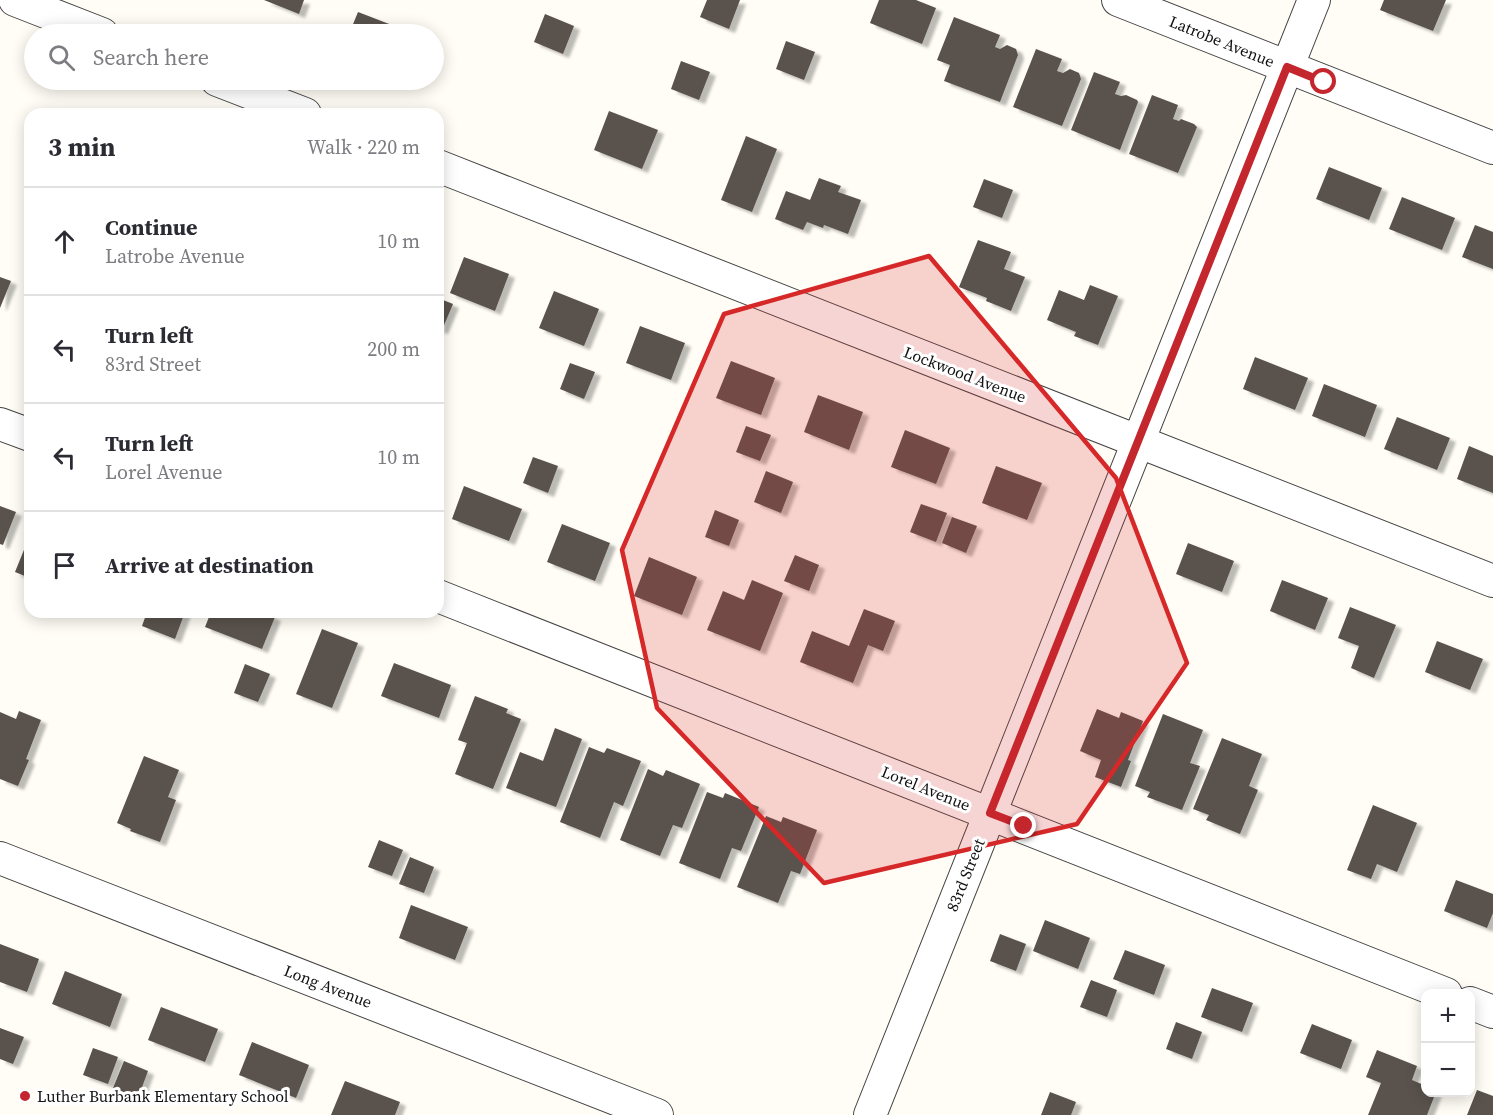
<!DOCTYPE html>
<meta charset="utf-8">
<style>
:root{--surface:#fff;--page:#f7f7f7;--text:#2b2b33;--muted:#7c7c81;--line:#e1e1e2}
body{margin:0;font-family:"Source Serif 4",serif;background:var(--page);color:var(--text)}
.controls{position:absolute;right:18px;bottom:18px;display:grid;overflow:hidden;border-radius:12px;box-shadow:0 3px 15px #0003}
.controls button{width:54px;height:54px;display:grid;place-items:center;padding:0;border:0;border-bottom:2px solid var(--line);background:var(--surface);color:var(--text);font:30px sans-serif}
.stop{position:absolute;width:18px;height:18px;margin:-14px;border:4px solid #c4262e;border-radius:50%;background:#fff}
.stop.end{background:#c4262e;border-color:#fff;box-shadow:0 2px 6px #0008}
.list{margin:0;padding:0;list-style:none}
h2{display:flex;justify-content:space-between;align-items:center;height:78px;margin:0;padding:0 24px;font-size:26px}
h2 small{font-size:20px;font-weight:400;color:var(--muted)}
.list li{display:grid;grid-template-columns:39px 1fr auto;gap:18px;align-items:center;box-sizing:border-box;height:108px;padding:0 24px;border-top:2px solid var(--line)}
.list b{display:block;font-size:22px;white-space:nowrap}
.list p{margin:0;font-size:20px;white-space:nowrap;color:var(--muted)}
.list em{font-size:20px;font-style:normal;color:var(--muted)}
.icon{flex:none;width:33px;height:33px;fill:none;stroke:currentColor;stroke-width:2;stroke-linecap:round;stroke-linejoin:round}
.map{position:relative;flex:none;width:1493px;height:1115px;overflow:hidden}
.search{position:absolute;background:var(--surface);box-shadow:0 3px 15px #0003;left:24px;top:24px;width:420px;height:66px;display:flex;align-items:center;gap:15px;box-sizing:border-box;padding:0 21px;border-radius:33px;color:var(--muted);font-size:22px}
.panel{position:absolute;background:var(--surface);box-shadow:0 3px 15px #0003;left:24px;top:108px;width:420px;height:510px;border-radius:18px}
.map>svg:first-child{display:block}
.building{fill:#5a524d;filter:url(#shadow)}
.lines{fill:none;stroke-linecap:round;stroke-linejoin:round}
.minor-casing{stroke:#444;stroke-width:34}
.minor{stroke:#fff;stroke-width:32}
.route{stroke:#c4262e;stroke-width:8}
.marked{fill:#d62828;fill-opacity:0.2;stroke:#d62828;stroke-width:4.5;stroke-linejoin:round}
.poi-dot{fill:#c4262e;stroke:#fff;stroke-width:2}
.labels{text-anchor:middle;stroke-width:6;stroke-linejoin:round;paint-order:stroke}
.street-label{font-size:16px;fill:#111;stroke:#fff}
.poi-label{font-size:16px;fill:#111;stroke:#fff;text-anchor:start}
</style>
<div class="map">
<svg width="1493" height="1115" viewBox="0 0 1493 1115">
<defs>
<filter id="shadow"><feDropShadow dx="6" dy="4" stdDeviation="1.5" flood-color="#0004"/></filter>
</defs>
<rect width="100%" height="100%" fill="#fffdf5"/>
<path class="building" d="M264,0H304L299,14Z
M707,0H740L729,29L700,17Z
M879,0H916L936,8L922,44L870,23Z
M1384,0H1446L1433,31L1380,10Z
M358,12L415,34H349Z
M545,14L574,26L563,54L534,42Z
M954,17L1000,35L995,47L1000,49L1007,45L1016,49L1018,55L1000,102L944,81L950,65L937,60Z
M786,41L815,52L804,80L776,69Z
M1036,49L1062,59L1057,71L1063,73L1070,69L1079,73L1081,79L1062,126L1013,107Z
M681,61L710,72L699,100L671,89Z
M1094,72L1120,82L1115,94L1121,96L1126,95L1137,100L1138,102L1120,150L1071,130Z
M1152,95L1178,105L1173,119L1179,121L1181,119L1194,124L1197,127L1178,173L1129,154Z
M609,111L658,130L642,169L594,150Z
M746,136L777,149L752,212L721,200Z
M1329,167L1382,188L1369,220L1316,199Z
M819,178L841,186L838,192L861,200L848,234L824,225L823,228L807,222L803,230L775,219L786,191L810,200Z
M984,179L1013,190L1002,218L973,207Z
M1402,197L1455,218L1442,250L1389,229Z
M1475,225L1493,232V269L1462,257Z
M978,240L1011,252L1004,269L1025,277L1011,311L986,301L987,298L959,287Z
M464,257L509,274L495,311L450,293Z
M0,277L11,281L0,308Z
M1090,285L1118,296L1098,345L1074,336L1076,332L1047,320L1059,290L1084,300Z
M554,291L599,309L584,346L539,328Z
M438,298L453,304L442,330L438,329Z
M640,326L685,343L671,380L626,363Z
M1255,357L1308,378L1295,410L1243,389Z
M731,361L775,378L761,415L716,398Z
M570,363L595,372L584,399L560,389Z
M1324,384L1377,405L1365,437L1312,416Z
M818,395L863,412L849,450L804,432Z
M1397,417L1450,438L1437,470L1384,449Z
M746,426L771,435L760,461L736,452Z
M905,430L950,448L936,484L891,467Z
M1469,446L1493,456V493L1457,479Z
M533,457L558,466L548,493L523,483Z
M996,466L1042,483L1027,520L982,503Z
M766,471L793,482L781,513L754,502Z
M464,486L522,509L509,541L452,519Z
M921,504L947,513L936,542L910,532Z
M0,506L16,512L3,545L0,544Z
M715,510L739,520L729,546L705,537Z
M952,517L977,526L966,553L942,543Z
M562,524L610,543L595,581L547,562Z
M30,535V578L15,572Z
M1188,543L1234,561L1222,592L1176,574Z
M795,555L819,565L809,591L784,581Z
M649,557L697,577L682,615L634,596Z
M752,580L783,593L760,651L707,630L723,591L744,600Z
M1282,580L1328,598L1315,630L1270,611Z
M1350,607L1396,625L1374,678L1351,668L1359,646L1338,638Z
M864,609L895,621L883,651L868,645L853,683L800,662L812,631L849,646Z
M147,612H185L175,639L142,626Z
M211,612H263L275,617L262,649L205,627Z
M322,629L358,643L332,708L296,694Z
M1437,641L1483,659L1470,690L1425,672Z
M394,663L451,685L439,718L381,696Z
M245,664L270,674L258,702L234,693Z
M475,696L508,709L506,713L521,719L493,789L455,774L467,743L458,740Z
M1097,709L1119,718L1121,712L1143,721L1128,760L1131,761L1121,787L1095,777L1101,760L1080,751Z
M19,711L41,720L26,759L29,760L18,786L0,779V712L16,719Z
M1163,714L1203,730L1190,763L1200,766L1182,810L1147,797L1150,792L1135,786Z
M555,728L582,739L556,807L506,788L520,752L543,761Z
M1222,738L1262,754L1249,786L1258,790L1240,834L1206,820L1209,815L1193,809Z
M589,747L604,753L607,748L641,761L623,806L614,802L600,838L560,822Z
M144,756L179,770L168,797L176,800L160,842L130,831L131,829L117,823Z
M648,769L663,776L666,770L700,784L682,828L673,825L660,856L620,840Z
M707,792L723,798L725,793L759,807L741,851L732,848L720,879L679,863Z
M1373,805L1417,823L1397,872L1377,864L1371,879L1347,870Z
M766,816L781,822L783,817L817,830L800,874L791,871L778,903L737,887Z
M379,840L403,850L392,876L368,867Z
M410,857L434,867L424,893L399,884Z
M1456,880L1493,894V913L1487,928L1444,911Z
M411,905L468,927L455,960L399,938Z
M1045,920L1090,938L1078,969L1033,951Z
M1000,934L1026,944L1016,971L990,961Z
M0,944L39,959L27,992L0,982Z
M1125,950L1165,965L1154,995L1113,979Z
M65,971L122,994L110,1027L52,1004Z
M1091,980L1117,990L1107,1017L1080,1007Z
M1212,988L1253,1003L1242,1032L1201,1017Z
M161,1007L218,1029L205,1062L148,1040Z
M1176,1022L1202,1032L1192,1059L1166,1049Z
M1312,1024L1352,1040L1341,1069L1300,1053Z
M0,1028L24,1037L13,1064L0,1059Z
M252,1042L309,1065L296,1098L239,1075Z
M93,1048L118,1057L108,1084L83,1075Z
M1377,1050L1417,1066L1412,1080L1426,1086V1092H1436L1427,1115H1368L1381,1083L1366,1077Z
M124,1061L148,1071L138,1098L113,1088Z
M345,1081L400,1102L395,1115H331Z
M1477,1090L1493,1096V1115H1467Z
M1050,1092L1076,1102L1071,1115H1041Z"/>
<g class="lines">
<defs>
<path id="minor" d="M15,0L102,34
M1118,0L1493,148
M217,80L305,114
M438,166L1493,581
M0,424L30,435
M438,596L1446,994
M0,858L657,1115
M1470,1003L1493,1012
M870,1115L1314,0"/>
</defs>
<use href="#minor" class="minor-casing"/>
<use href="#minor" class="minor"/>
</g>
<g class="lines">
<path class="route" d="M1024,826L990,813L1287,67L1324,82"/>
</g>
<path class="marked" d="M929,256L1116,478L1187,663L1077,824L824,883L657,708L622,550L724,314Z"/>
<circle class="poi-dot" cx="25" cy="1096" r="6"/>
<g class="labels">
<g class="street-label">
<text transform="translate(1222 41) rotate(22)" y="6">Latrobe Avenue</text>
<text transform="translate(965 374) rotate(21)" y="6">Lockwood Avenue</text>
<text transform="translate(926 788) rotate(22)" y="6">Lorel Avenue</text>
<text transform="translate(965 875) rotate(-68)" y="6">83rd Street</text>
<text transform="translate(328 986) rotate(21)" y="6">Long Avenue</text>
</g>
<g class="poi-label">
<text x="37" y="1102">Luther Burbank Elementary School</text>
</g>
</g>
</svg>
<div class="controls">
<button>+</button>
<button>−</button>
</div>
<div class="stop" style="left:1324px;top:82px"></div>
<div class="stop end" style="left:1024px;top:826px"></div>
<div class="search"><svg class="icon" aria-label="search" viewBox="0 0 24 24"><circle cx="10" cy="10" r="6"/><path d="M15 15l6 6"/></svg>Search here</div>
<section class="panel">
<h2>3 min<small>Walk · 220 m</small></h2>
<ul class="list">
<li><svg class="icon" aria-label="ahead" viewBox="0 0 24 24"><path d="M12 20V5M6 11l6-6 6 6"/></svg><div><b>Continue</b><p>Latrobe Avenue</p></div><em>10 m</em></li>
<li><svg class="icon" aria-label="left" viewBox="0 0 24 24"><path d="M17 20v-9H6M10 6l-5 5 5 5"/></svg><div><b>Turn left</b><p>83rd Street</p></div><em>200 m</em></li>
<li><svg class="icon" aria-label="left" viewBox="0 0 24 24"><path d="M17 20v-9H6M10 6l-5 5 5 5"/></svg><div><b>Turn left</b><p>Lorel Avenue</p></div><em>10 m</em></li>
<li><svg class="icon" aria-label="arrive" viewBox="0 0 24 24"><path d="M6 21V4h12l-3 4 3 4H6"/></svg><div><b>Arrive at destination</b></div></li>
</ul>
</section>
</div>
